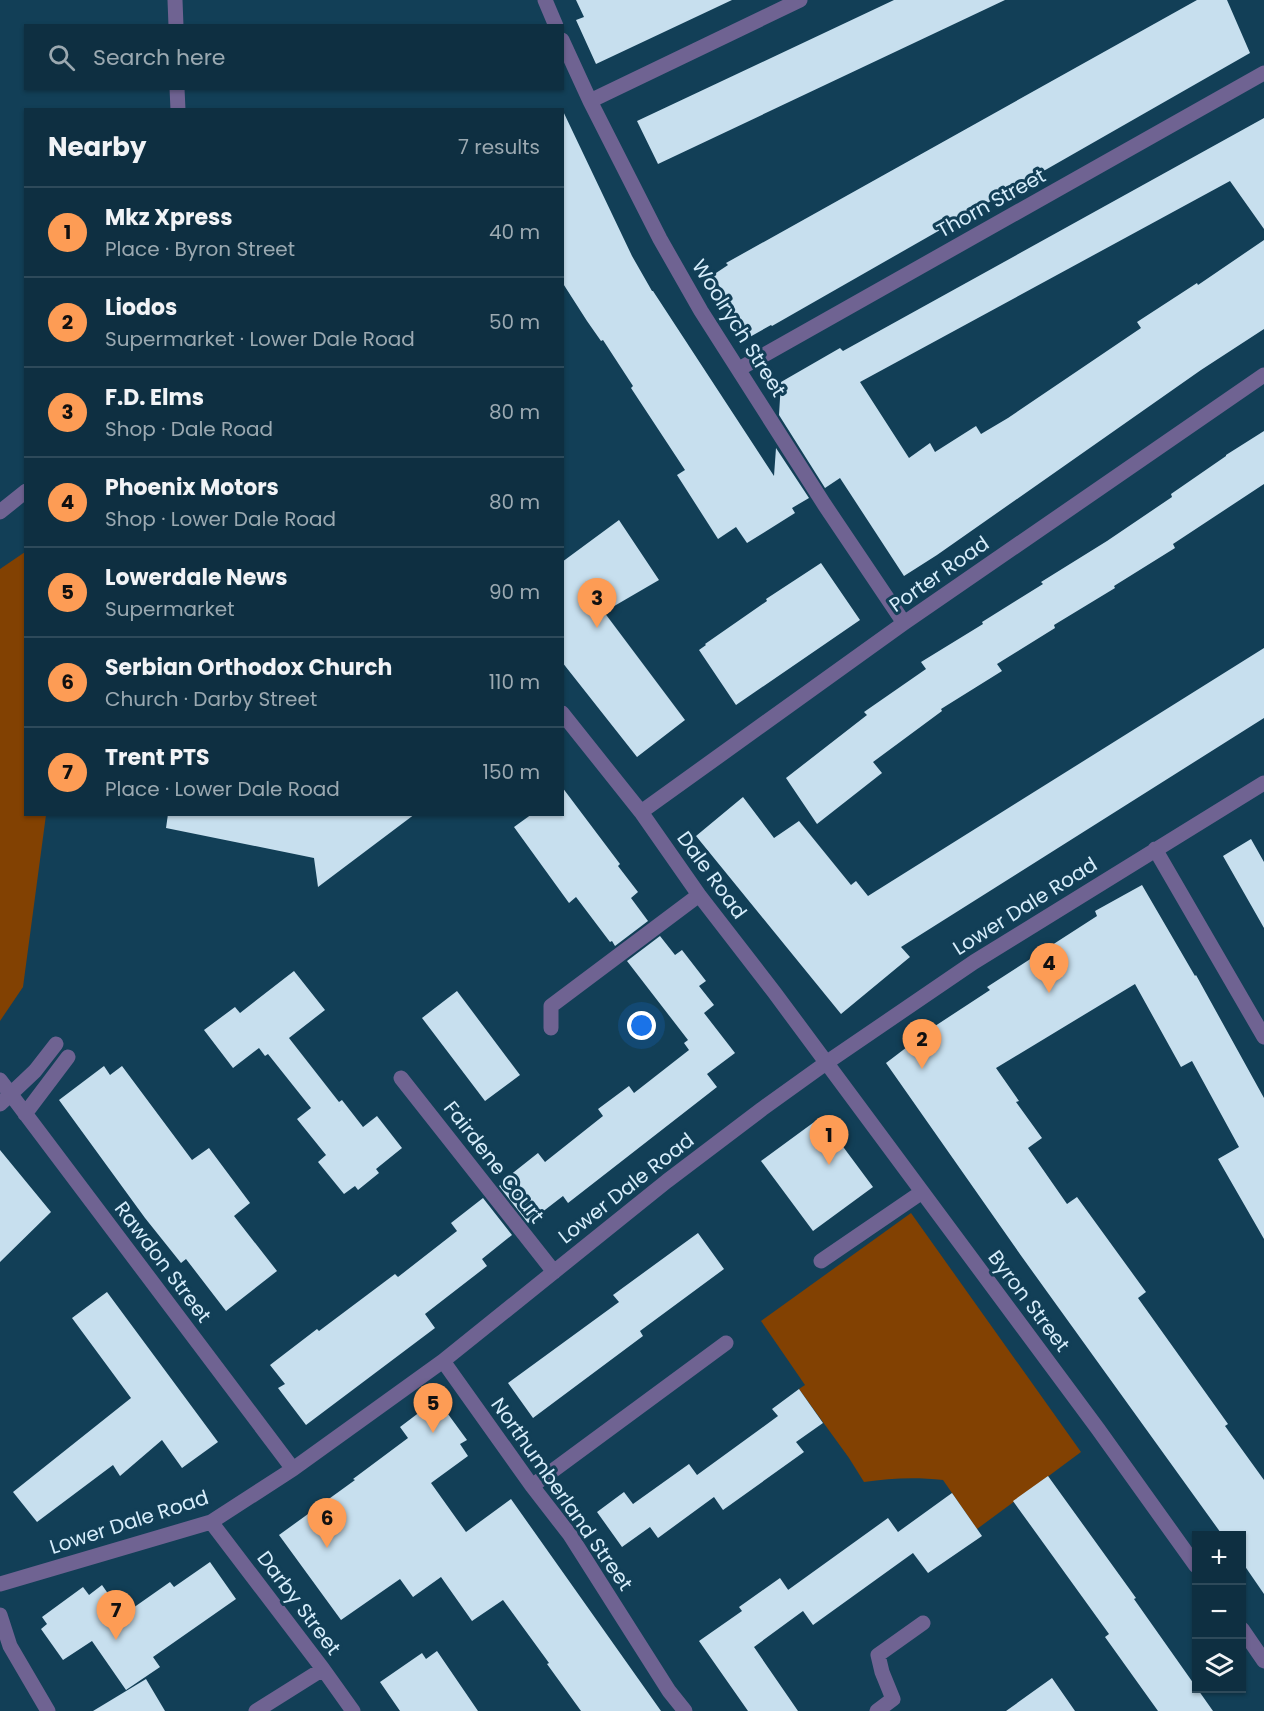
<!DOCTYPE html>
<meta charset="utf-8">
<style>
:root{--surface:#0e2f41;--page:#1c3b4c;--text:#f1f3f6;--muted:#9ba9b1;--line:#2e4a5a;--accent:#fd9c55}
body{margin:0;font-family:Poppins,sans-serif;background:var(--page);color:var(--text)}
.controls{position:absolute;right:18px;bottom:18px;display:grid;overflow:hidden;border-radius:0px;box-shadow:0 2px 4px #0004}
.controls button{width:54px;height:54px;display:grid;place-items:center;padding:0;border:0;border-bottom:2px solid var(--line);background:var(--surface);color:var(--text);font:30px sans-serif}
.you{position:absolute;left:642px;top:1026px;width:21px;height:21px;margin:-15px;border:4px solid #fff;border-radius:50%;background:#1a73e8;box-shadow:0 0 0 9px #1a73e833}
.badge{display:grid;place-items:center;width:39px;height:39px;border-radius:50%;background:var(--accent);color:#111;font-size:20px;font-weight:700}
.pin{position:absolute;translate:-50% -50px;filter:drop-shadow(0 2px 3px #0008)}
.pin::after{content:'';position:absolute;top:32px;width:21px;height:18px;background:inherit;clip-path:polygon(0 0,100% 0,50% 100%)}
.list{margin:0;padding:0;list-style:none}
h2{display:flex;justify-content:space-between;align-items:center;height:78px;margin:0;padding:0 24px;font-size:26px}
h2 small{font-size:20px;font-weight:400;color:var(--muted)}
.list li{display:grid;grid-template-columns:39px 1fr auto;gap:18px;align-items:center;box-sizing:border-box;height:90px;padding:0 24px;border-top:2px solid var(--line)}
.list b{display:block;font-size:22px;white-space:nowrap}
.list p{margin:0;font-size:20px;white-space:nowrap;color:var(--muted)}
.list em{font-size:20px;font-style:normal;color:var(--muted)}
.icon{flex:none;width:33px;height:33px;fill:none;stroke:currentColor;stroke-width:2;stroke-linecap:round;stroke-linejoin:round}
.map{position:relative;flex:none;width:1264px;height:1711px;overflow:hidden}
.search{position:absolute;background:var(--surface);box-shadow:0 2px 4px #0004;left:24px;top:24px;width:540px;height:66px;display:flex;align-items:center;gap:15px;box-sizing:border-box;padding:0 21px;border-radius:0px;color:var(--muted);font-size:22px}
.panel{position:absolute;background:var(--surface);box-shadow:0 2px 4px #0004;left:24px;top:108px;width:540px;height:708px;border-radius:0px}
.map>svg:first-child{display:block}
.green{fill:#824102}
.building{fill:#c7dfee}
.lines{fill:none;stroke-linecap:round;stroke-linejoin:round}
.minor{stroke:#6f6392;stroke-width:15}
.labels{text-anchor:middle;stroke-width:6;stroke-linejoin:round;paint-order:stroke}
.street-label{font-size:20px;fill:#d6edfb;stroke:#123f57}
</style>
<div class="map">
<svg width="1264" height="1711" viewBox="0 0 1264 1711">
<rect width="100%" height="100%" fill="#123f57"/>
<path class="green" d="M25,552L26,814L46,815L23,987L0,1021V569Z
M911,1213L1081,1452L977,1529L943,1480C916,1477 891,1478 864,1482L849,1458L799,1389L805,1385L761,1321Z"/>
<path class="building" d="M576,0H732L596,64L576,20L584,17Z
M894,0H1005L658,164L637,121Z
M1197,0H1227L1250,53L772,326L771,325L748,338L713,275L728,265L726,263Z
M562,109L632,256L652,291H653L774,476L776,448L809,498L792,508L795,513L747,543L736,527L718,539L677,475L685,470L631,388L633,386L603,340L601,341L587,321L562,282Z
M1264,118V229L1230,181L860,382L909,458L930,443L935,452L976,426L981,434L1008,418L1141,328L1137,322L1197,283L1198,285L1264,240V329L1201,370L937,555L904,576L840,478L825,488L779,415L781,382L840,348L843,351Z
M1264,431V484L1173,544L1175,548L1114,586L1115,588L1054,625L1055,628L997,664L1002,671L941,709L942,711L873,762L882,773L817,824L786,778L867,715L864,712L926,669L921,662L983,624L982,622L1043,584L1041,582L1107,541L1172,497L1171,494L1226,456V455Z
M619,520L659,580L604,612L685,720L637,757L562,662V562Z
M821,563L860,620L736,705L699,650L706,645L705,644L767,601L766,599Z
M1264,648V718L901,947L910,957L841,1014L696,836L743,797L774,838L799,821L851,885L856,881L868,896Z
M562,787L620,864L618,866L638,892L631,898L648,921L615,946L612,941L610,942L576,897L569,903L514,827L532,814H562Z
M168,814H415L318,887L314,858L166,828Z
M1251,839L1264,862V928L1223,856Z
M1142,885L1195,976L1196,975L1264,1098V1239L1218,1159L1239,1147L1192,1061L1181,1067L1135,984L996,1068L1019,1101L1016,1102L1042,1138L1028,1148L1067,1204L1077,1197L1146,1292L1138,1298L1228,1424L1225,1426L1264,1480V1594L1242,1562V1536H1223L1218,1529L1022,1257L886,1063L932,1028L990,990L987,987L1097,916L1095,911Z
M660,936L675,955L682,950L706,981L699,986L714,1005L704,1013L735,1053L707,1074L717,1087L568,1203L563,1196L528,1223L499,1186L507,1180L505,1179L538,1153L545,1162L603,1116L598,1109L629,1086L634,1093L689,1050L684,1043L688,1040L627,961Z
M294,971L325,1010L289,1038L339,1102L342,1100L363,1127L377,1116L402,1148L376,1169L379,1173L358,1190L355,1186L344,1194L318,1162L326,1155L297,1119L311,1108L268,1054L265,1056L259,1048L233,1068L204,1030L235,1007L240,1013Z
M457,991L520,1075L485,1101L422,1018Z
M104,1066L110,1075L122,1066L192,1160L209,1148L250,1203L234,1216L277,1271L226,1311L186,1259L181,1263L145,1218L59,1100Z
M821,1117L873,1187L813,1231L761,1161Z
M0,1150L51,1212L0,1262Z
M483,1198L512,1235L482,1259L487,1266L425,1314L435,1328L306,1425L278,1388L285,1384L270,1365L317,1329L319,1331L395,1274L398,1277L457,1231L451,1223Z
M698,1233L724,1269L640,1331L643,1336L533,1418L508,1383L619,1302L613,1295Z
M107,1292L218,1442L182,1468L162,1440L120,1476L113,1465L37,1522L13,1492L131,1398L72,1318Z
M799,1389L823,1423L796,1442L804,1452L723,1510L714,1497L658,1538L650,1527L622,1547L597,1512L624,1492L633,1504L689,1464L697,1475L778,1416L772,1409Z
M437,1399L467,1440L460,1444L468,1456L431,1483L466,1532L511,1499L661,1711H581L547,1664L549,1663L503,1600L472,1621L441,1577L413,1597L400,1579L341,1620L279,1535L355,1480L353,1479L408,1438L400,1427Z
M1048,1476L1136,1598L1134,1599L1213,1711H1158L1105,1637L1109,1634L1013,1501Z
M952,1493L982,1536L928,1573L913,1553L813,1625L803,1611L754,1647L798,1711H748L699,1641L742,1611L739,1607L780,1578L791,1594L788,1590L888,1518L898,1532Z
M210,1562L236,1599L153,1657L160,1667L126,1690L92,1641L63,1660L41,1629L47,1624L42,1617L83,1587L89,1595L102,1585L123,1615L170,1582L174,1587Z
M437,1651L478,1711H400L380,1682L422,1653L426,1659Z
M1052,1678L1075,1711H1006Z
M146,1679L165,1711H93Z"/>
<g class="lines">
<path class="minor" d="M175,0L176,26
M545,0L556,26
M562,40L590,101L660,239L701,311L824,504L904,623
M177,88L178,110
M590,101L800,0
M739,369L1264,73
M0,512L26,491
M562,713L641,812L699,895L774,992L1098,1429L1196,1566
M641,812L904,623L1264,375
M1155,849L1264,1037
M551,1028V1006L699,895
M401,1078L554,1272
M0,1080L293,1469
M0,1104L35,1071L56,1044
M25,1114L68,1057
M821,1261L922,1192
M443,1361L532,1486L570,1535L669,1691L685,1711
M532,1486L726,1343
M211,1522L323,1669L353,1711
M0,1584L211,1522L293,1469L443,1361L667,1181L762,1109L826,1063L974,962L1264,783
M0,1615L10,1646L48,1711
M1242,1629L1264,1661
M256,1711L323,1669
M877,1711L893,1699L882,1672L878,1655L923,1623"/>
</g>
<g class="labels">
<g class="street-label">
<text transform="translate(991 203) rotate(-29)" y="7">Thorn Street</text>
<text transform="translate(739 328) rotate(58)" y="7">Woolrych Street</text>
<text transform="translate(939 574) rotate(-35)" y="7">Porter Road</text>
<text transform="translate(712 875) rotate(54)" y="7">Dale Road</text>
<text transform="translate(1025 906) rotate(-32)" y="7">Lower Dale Road</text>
<text transform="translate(494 1162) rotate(52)" y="7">Fairdene Court</text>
<text transform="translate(626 1188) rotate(-38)" y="7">Lower Dale Road</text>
<text transform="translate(163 1262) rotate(53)" y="7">Rawdon Street</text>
<text transform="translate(1029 1301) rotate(53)" y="7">Byron Street</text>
<text transform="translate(562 1494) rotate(55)" y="7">Northumberland Street</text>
<text transform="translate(129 1522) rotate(-18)" y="7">Lower Dale Road</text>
<text transform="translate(299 1603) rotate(53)" y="7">Darby Street</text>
</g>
</g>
</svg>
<div class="controls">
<button>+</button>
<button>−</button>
<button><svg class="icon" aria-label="layers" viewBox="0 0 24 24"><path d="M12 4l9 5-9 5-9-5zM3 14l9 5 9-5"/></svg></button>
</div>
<div class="you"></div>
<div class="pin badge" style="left:829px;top:1165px">1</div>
<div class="pin badge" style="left:922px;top:1069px">2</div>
<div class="pin badge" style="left:597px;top:628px">3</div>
<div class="pin badge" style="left:1049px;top:993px">4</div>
<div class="pin badge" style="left:433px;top:1433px">5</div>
<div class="pin badge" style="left:327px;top:1548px">6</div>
<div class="pin badge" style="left:116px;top:1640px">7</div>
<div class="search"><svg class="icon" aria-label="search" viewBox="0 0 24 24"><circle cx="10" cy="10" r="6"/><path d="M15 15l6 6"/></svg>Search here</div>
<section class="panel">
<h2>Nearby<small>7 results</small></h2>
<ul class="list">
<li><span class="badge">1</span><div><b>Mkz Xpress</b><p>Place · Byron Street</p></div><em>40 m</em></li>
<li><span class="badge">2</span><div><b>Liodos</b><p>Supermarket · Lower Dale Road</p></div><em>50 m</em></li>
<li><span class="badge">3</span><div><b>F.D. Elms</b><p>Shop · Dale Road</p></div><em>80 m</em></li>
<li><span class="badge">4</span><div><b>Phoenix Motors</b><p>Shop · Lower Dale Road</p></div><em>80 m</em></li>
<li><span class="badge">5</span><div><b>Lowerdale News</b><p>Supermarket</p></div><em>90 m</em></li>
<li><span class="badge">6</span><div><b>Serbian Orthodox Church</b><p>Church · Darby Street</p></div><em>110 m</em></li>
<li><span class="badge">7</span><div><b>Trent PTS</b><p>Place · Lower Dale Road</p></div><em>150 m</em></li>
</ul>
</section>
</div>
